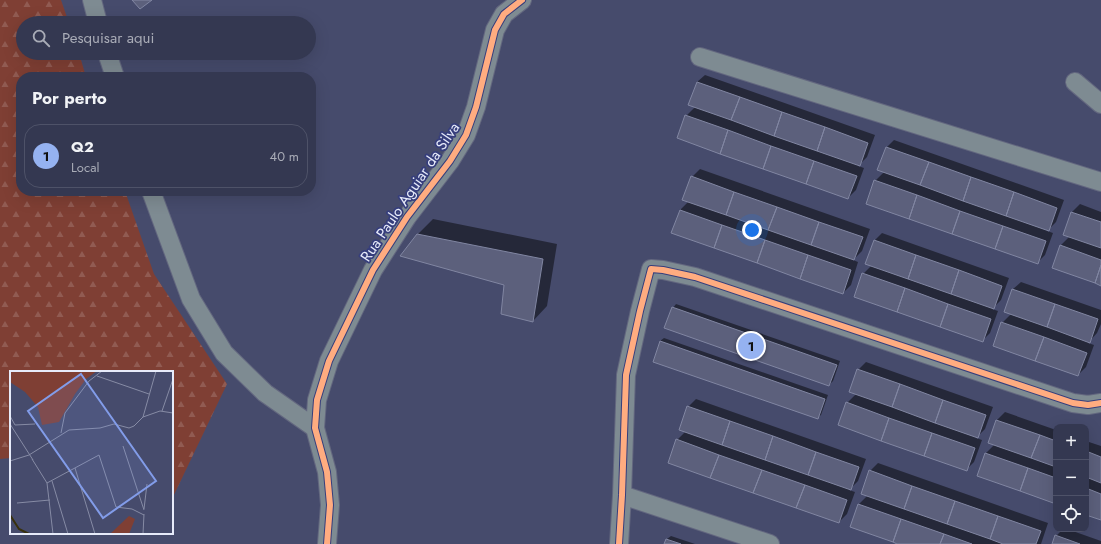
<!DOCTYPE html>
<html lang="pt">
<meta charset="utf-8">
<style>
:root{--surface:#343851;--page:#3f435b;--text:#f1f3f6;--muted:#a9acb7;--line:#4e5268;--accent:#95b2f1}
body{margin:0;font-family:Jost,sans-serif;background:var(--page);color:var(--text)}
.controls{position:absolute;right:12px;bottom:12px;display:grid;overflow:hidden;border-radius:8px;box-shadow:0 4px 16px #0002}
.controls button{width:36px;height:36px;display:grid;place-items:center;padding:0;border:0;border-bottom:1px solid var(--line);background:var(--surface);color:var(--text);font:20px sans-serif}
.you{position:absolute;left:752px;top:230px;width:14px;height:14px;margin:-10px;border:3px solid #fff;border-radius:50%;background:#1a73e8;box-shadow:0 0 0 6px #1a73e833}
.badge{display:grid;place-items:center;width:26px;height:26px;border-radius:50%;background:var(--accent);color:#111;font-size:13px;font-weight:700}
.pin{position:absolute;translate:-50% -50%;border:2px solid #fff;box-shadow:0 1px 4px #0006}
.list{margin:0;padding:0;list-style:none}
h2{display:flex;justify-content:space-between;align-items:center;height:52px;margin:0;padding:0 16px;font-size:17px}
h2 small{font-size:13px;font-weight:400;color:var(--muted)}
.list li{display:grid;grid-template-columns:26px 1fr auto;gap:12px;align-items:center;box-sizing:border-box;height:64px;margin:0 8px 8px;padding:0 8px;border:1px solid var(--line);border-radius:16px}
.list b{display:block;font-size:15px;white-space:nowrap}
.list p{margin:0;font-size:13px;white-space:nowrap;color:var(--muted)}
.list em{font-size:13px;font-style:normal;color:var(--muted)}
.icon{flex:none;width:22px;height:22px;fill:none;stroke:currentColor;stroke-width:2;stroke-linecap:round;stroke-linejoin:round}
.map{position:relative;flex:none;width:1101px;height:544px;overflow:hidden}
.search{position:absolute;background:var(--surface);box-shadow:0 4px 16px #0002;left:16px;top:16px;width:300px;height:44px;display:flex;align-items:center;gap:10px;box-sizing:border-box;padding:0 14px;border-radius:22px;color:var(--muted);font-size:15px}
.panel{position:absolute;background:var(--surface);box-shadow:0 4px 16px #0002;left:16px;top:72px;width:300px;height:124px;border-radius:16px}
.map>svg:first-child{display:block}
.forest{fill:url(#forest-firs)}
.shadow{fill:#0007}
.building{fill:#5c607c;stroke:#8186a2}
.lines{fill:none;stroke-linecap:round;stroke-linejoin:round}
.minor-casing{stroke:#63677f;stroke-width:20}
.minor{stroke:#7e8b92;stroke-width:18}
.cycleway-casing{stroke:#363e7c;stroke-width:8}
.cycleway{stroke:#ffac80;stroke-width:6}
.labels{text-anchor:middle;stroke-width:3.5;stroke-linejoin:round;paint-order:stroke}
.street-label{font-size:15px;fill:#e7ebfa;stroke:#363e7c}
.inset-river{fill:none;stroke:#38300c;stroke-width:2}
.inset-road{fill:none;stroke:#868ba5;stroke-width:1}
.view{fill:#829ce9;fill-opacity:0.15;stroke:#829ce9;stroke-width:2}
.inset-edge{fill:none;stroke:#e7ebfa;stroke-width:2}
</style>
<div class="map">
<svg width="1101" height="544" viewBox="0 0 1101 544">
<defs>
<pattern id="forest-firs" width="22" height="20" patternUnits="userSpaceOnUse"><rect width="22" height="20" fill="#7f3f34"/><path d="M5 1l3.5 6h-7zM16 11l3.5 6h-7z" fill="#915b52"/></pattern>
</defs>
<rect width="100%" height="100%" fill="#464b6c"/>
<path class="forest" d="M0,0H61L69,23H23V53H79L86,77H21V191H125L154,274L227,384L172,499V372H11V458L0,459Z"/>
<path class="shadow" d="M705,75L875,135L867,157L858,166L864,168L856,190L848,198L686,116L695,107L697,82Z
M894,140L1064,200L1056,222L1047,231L1053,233L1045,255L1037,263L875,181L884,172L886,148Z
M700,169L870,229L862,251L853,260L858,262L851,285L843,293L680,210L689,201L692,177Z
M1080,204L1101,212V285L1061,245L1070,236L1064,234L1072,212Z
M433,219L557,244L547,306L533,321L505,284L418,234Z
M882,233L1009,278L1001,300L992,309L998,311L990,333L982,341L863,274L872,265L874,241Z
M1021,282L1101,310V324L1097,333L1088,343L1094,345L1086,367L1078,375L1002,323L1011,314L1013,289Z
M676,304L840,361L833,381L829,385L673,308Z
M664,338L828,395L821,415L817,418L660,341Z
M866,362L993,407L985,429L976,438L982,440L974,462L966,470L847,403L856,394L858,370Z
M696,399L866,459L858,481L849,490L855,492L847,514L839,522L677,440L686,431L688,407Z
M1005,412L1056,430V503L986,453L995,444L990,442L997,420Z
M1086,441L1101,446V519L1086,514Z
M878,463L1048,523L1041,544H901L859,504L868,495L870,471Z
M1063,529H1067L1101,541V544H1053L1056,536Z
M671,536L695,544H665L667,539Z"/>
<path class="building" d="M132,0H152L140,9Z
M697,82L740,97L731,120L688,105Z
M740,97L782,112L774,136L731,120Z
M782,112L825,127L817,151L774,136Z
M685,115L728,130L720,154L677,138Z
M825,127L868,143L860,166L817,151Z
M728,130L771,146L763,169L720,154Z
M771,146L814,161L806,184L763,169Z
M886,147L929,162L920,185L877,170Z
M814,161L857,176L848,199L806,184Z
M929,162L971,177L963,201L920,185Z
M691,176L734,192L726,215L682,200Z
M971,177L1014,192L1006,216L963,201Z
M874,180L917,195L909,219L866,204Z
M734,192L777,207L768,230L726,215Z
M1014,192L1057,208L1049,231L1006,216Z
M917,195L960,211L952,234L909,219Z
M777,207L819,222L811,245L768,230Z
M680,210L722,225L714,248L671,233Z
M960,211L1003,226L995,249L952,234Z
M1071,212L1101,222V248L1063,235Z
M819,222L863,237L854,260L811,245Z
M722,225L765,240L757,263L714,248Z
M1003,226L1046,241L1038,264L995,249Z
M417,234L543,259L533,322L501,314L504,285L400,256Z
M765,240L808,255L800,279L757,263Z
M874,240L916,255L908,279L865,264Z
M1060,245L1101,260V265L1095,283L1052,268Z
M808,255L851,270L843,294L800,279Z
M916,255L959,270L951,294L908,279Z
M1101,265V286L1095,283Z
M959,270L1002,286L994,309L951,294Z
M862,273L905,288L897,312L854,297Z
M905,288L948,304L940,327L897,312Z
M1012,289L1055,304L1047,327L1004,312Z
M948,304L991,319L983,342L940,327Z
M1055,304L1098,319L1090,343L1047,327Z
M672,307L837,365L829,386L664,328Z
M1001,322L1044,337L1035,361L993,346Z
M1044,337L1087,353L1078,376L1035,361Z
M660,341L825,399L818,419L653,362Z
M857,369L900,384L892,407L849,392Z
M900,384L943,400L935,423L892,407Z
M943,400L986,415L978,438L935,423Z
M846,402L889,418L881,441L838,425Z
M687,406L730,421L722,445L679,430Z
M889,418L932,433L924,456L881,441Z
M996,420L1040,435L1031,458L988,443Z
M730,421L773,436L765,460L722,445Z
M932,433L975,448L967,471L924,456Z
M1040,435L1056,441V467L1031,458Z
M773,436L816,452L808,475L765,460Z
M676,439L719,455L710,478L668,463Z
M1086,451L1101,457V483L1086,477Z
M816,452L859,467L851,490L808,475Z
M985,453L1028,468L1020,491L977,476Z
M719,455L762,470L753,493L710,478Z
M1028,468L1056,478V504L1020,491Z
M762,470L805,485L796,508L753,493Z
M869,470L912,486L904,509L861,494Z
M805,485L847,500L839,523L796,508Z
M912,486L955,501L947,524L904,509Z
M1086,488L1101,494V520L1086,515Z
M955,501L998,516L990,539L947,524Z
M858,504L901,519L893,542L850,527Z
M998,516L1041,531L1036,544H1003L990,539Z
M901,519L944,534L940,544H897L893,542Z
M944,534L972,544H940Z
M1055,535L1080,544H1052Z
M666,539L681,544H664Z"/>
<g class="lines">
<defs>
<path id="minor" d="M92,0L98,23
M107,53L115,77
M700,57L1101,182
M1075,82L1101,104
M151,191L191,299L224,353L265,393L315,428
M622,495L770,544
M327,544L330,505L327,472L315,428L317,400L329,361L373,270L407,217L450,161L466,135L476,107L495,30L504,14L522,0
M619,544L622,495L626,375L640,311L651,269L663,270L695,277L1073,403L1088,405L1101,403"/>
</defs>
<use href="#minor" class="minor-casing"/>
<use href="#minor" class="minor"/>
<defs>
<path id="cycleway" d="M327,544L330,505L327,472L315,428L317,400L329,361L373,270L407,217L450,161L466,135L476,107L495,30L504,14L522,0
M619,544L622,495L626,375L640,311L651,269L663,270L695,277L1073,403L1088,405L1101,403"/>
</defs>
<use href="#cycleway" class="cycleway-casing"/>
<use href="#cycleway" class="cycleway"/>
</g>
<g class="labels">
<g class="street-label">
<text transform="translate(410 192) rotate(-56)" y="5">Rua Paulo Aguiar da Silva</text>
</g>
</g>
<g transform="translate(10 371)">
<rect width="163" height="163" fill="#464b6c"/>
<path d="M0,0H87L76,8L65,23L49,51L32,54L28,36L15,21L0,11ZM119,145L125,148L119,163H100Z" fill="#7f3f34"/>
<path class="inset-river" d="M0,144L9,158L19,163"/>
<path class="inset-road" d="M87,5L139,23M152,40L163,8M0,45L5,54L25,53M133,46L150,40L163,42M0,53L23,89M51,62L55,42L79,10L92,0M113,75L134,139M22,88L37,112L43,163M0,90L19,84L59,59L90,57L104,53L119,57L124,55L133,46L146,0M65,97L85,163M42,110L58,163M37,112L89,84L106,136L122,138L134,144M7,132L40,129M134,138L137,113M133,163L134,143"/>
<path class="view" d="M71,3L146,110L93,147L18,40Z"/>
<rect width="163" height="163" class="inset-edge"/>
</g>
</svg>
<div class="controls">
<button>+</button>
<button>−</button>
<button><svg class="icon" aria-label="locate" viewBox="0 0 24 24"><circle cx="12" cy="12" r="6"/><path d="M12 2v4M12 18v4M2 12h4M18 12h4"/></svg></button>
</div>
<div class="you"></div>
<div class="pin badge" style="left:751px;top:346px">1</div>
<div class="search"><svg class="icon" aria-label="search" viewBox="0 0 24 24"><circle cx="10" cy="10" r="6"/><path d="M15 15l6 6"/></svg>Pesquisar aqui</div>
<section class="panel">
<h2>Por perto<small></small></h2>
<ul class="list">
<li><span class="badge">1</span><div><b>Q2</b><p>Local</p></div><em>40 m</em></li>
</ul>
</section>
</div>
